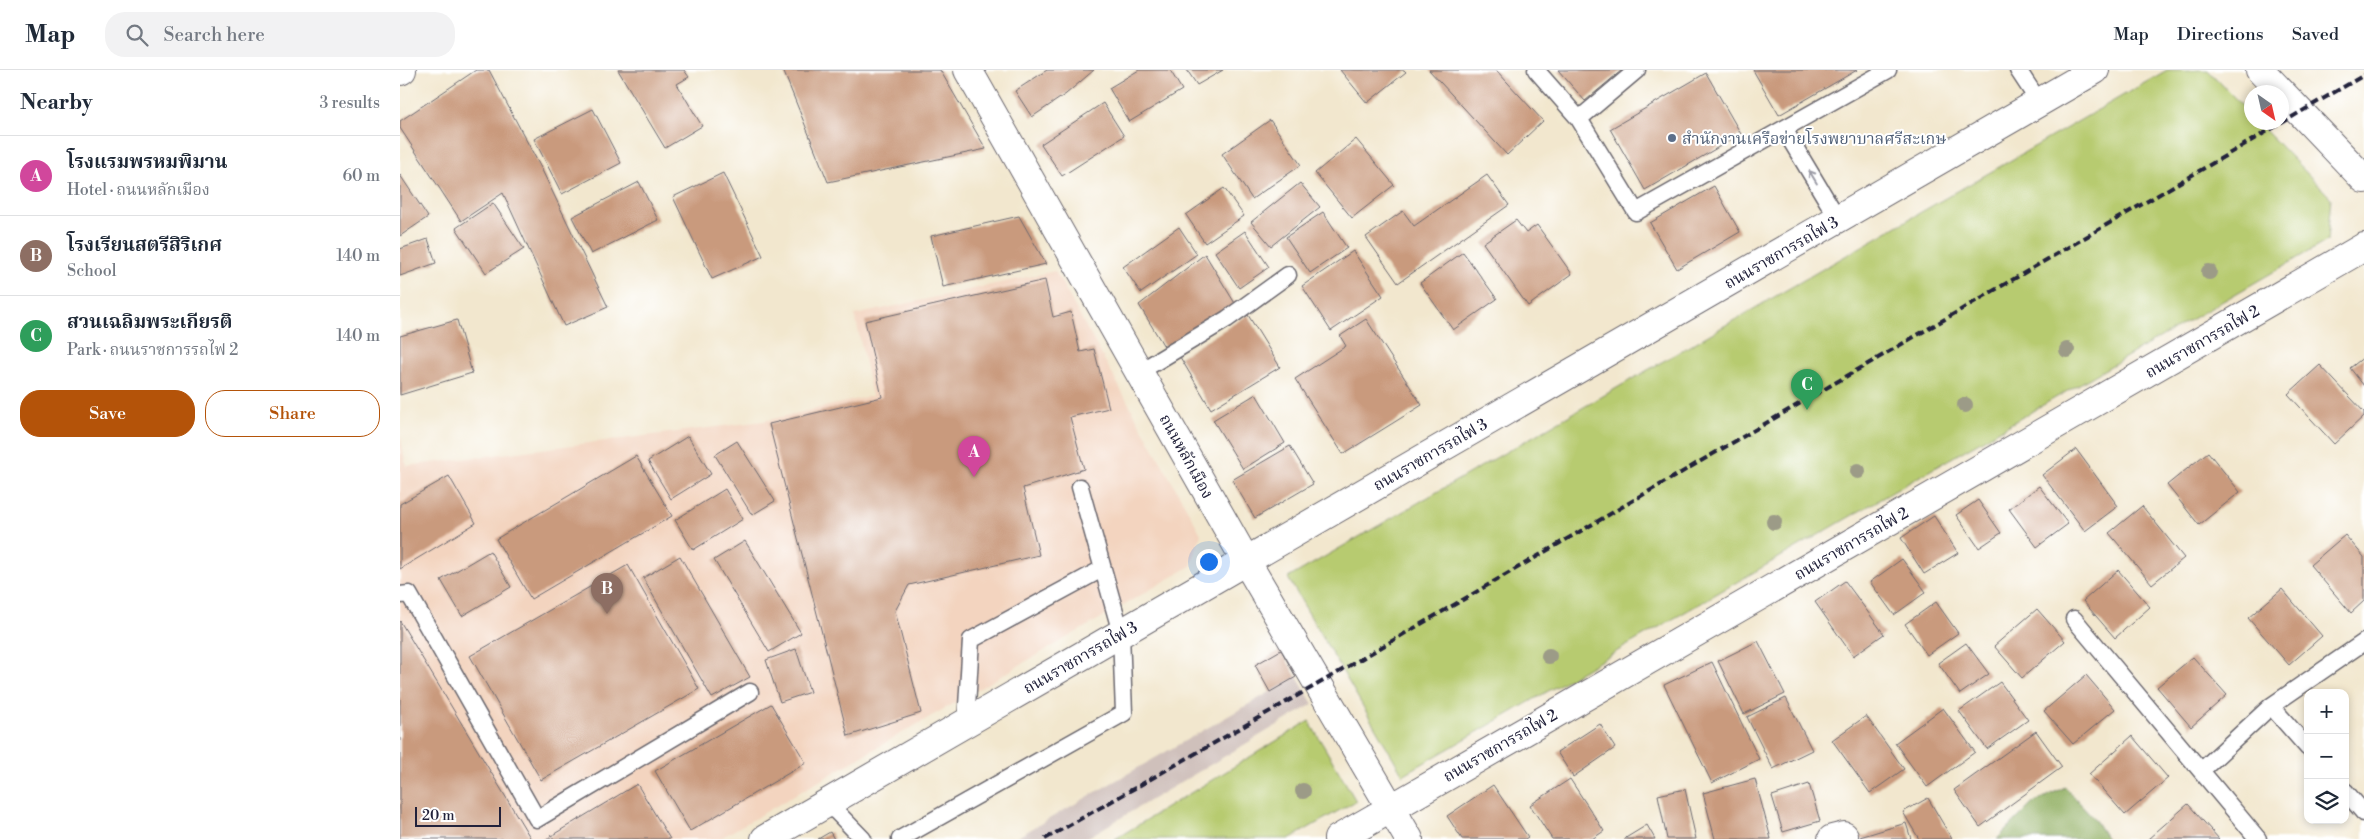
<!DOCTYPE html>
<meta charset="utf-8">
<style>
:root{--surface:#fff;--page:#f2f2f3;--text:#1f2937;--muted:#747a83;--line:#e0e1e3;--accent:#b45309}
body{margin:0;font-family:"Libre Bodoni","Noto Serif Thai",serif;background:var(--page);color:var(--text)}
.controls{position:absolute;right:15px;bottom:15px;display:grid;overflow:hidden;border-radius:10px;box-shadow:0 2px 8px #0003}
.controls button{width:45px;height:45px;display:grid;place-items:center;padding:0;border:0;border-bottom:1px solid var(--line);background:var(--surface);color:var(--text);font:25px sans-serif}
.compass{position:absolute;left:1844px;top:15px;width:45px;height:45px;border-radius:50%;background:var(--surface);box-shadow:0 2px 8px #0003;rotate:146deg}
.scale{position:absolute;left:15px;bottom:12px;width:86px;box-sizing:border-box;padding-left:5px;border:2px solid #22223b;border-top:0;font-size:14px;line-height:18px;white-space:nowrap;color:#22223b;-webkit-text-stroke:4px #fff;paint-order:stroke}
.you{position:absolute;left:808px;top:491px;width:18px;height:18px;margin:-12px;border:4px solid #fff;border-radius:50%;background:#1a73e8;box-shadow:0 0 0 8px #1a73e833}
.badge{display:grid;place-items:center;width:32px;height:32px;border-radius:50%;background:var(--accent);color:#fff;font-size:16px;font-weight:700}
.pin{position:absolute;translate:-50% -41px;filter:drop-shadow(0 1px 2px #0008)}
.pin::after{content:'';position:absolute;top:26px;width:18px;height:15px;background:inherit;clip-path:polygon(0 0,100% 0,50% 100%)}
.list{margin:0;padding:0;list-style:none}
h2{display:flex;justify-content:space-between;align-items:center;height:65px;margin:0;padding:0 20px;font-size:21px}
h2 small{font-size:16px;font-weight:400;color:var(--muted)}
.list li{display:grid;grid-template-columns:32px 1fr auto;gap:15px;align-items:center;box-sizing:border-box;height:80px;padding:0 20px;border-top:1px solid var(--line)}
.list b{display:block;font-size:19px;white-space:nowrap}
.list p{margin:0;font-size:16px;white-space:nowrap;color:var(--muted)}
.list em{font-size:16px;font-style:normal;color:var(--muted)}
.actions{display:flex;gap:10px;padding:15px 20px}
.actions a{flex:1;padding:11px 0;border:1px solid var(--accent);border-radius:20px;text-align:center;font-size:18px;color:var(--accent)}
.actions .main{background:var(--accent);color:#fff}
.icon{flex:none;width:28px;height:28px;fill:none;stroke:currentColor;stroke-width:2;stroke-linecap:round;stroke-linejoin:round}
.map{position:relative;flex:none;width:1964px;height:769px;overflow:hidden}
header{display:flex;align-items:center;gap:30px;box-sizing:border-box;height:70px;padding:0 25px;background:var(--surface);border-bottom:1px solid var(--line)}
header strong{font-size:24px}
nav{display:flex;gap:28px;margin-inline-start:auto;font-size:18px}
.search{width:350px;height:45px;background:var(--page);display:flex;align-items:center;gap:12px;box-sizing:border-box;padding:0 18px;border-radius:20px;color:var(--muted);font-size:19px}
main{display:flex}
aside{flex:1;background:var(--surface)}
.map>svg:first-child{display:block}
.built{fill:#f3d4bf}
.industrial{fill:#cfc0bb}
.green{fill:#b7cb6f;stroke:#6c7655}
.forest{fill:#91af62;stroke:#5a684e}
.building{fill:#c99a7d}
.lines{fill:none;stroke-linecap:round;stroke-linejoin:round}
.lane-casing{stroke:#6b676e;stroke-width:19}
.street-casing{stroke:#6b676e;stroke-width:30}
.secondary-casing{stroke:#6b676e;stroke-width:30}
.primary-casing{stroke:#6b676e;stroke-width:30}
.lane{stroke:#fff;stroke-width:16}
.street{stroke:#fff;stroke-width:28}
.secondary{stroke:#fff;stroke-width:28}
.primary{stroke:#fff;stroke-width:28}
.rail{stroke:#22223b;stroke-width:4;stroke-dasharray:8 4;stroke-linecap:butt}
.tree{fill:#9c9b87}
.oneway{stroke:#9c9ca7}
.service-dot{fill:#5c6f8a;stroke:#fff;stroke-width:2}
.labels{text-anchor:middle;stroke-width:4;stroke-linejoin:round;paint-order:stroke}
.service-label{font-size:16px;fill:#4e5e75;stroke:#fff;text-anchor:start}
.street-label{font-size:16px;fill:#22223b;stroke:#fff}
</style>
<header>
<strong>Map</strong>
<div class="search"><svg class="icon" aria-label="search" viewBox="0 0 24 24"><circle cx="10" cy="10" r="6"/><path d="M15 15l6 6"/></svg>Search here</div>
<nav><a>Map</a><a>Directions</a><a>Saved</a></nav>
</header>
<main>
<aside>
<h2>Nearby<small>3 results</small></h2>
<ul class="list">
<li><span class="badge" style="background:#d1479c">A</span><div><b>โรงแรมพรหมพิมาน</b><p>Hotel · ถนนหลักเมือง</p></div><em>60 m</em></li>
<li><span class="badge" style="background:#8d6e63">B</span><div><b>โรงเรียนสตรีสิริเกศ</b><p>School</p></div><em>140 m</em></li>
<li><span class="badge" style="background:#2e9e5b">C</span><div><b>สวนเฉลิมพระเกียรติ</b><p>Park · ถนนราชการรถไฟ 2</p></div><em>140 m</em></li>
</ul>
<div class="actions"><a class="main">Save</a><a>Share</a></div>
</aside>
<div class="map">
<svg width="1964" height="769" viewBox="0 0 1964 769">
<rect width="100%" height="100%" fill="#fff"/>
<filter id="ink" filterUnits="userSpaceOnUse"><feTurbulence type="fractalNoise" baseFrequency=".02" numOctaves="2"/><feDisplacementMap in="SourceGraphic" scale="10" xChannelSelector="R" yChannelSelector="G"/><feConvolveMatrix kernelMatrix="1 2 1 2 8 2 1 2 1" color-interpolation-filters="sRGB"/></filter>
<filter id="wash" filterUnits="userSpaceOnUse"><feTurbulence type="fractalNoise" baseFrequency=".0096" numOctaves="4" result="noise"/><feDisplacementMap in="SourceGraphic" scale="20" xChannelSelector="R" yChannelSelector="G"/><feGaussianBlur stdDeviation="1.12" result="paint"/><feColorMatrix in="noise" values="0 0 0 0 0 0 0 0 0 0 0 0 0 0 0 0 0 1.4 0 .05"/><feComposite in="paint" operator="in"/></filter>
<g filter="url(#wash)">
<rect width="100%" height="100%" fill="#f2e7ce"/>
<path class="built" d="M655,201L801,464L791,496L319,769H0V365L6,396L364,351L472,326L455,245Z"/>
<path class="industrial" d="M881,580L913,634L685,769H614L870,622L855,595Z"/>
<path class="green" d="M1767,0H1808L1851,45L1852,52L1858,53L1931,128L1927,171L1003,705L888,508Z
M909,651L956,731L889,769H715Z"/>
<path class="forest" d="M1665,717L1693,747L1707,769H1597L1633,733Z"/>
<g id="blocks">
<path class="building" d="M76,0H89L141,98L208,237L164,256L103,123L61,151L0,58V51Z
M218,0H284L289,7L277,14L302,56L265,78Z
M383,0H540L586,79L428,112Z
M647,0H694L666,24L632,47L615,21Z
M739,0H770L782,20L729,52L709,18Z
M787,0H823L797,15Z
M940,0H1004L1006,2L967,33Z
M1029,0H1096L1143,51L1107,85Z
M1158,0H1222L1185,31Z
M1353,0H1457L1379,45Z
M1306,3L1341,64L1245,120L1210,59Z
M703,33L724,66L662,106L641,74Z
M193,39L221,93L162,124L134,69Z
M870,50L901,95L852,129L822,84Z
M956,69L994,115L952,148L915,103Z
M323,103L363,186L312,209L273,127Z
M0,105L28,147L0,166Z
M1087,105L1109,135L998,213L966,167L1003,141L1014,156Z
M239,112L258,150L191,184L172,147Z
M900,113L920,137L871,176L851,152Z
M1314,116L1340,162L1277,199L1250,153Z
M824,118L844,146L805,173L786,145Z
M93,133L124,179L86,203L56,158Z
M923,142L947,178L910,203L886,167Z
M619,146L646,194L543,217L531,166Z
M1116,150L1126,163L1137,155L1172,204L1128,236L1083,173Z
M779,157L797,184L741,223L723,197Z
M845,161L869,197L839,218L815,182Z
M28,169L36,193L0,206V179Z
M953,181L983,226L931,261L902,216Z
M1063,182L1097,229L1053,260L1020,213Z
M805,184L836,235L765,278L739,235Z
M645,210L653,247L671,242L680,282L694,279L709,338L670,347L684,399L623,418L639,485L509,515L495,541L521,643L448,666L369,354L482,327L465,251Z
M848,245L880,297L811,339L780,287Z
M966,249L1022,335L943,384L895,309L946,276L940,266Z
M57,250L72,303L0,325V266Z
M1964,287V316L1950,298Z
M1920,295L1964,342V346L1934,374L1888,324Z
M856,324L885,373L843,399L813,350Z
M288,366L311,404L271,429L248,391Z
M337,371L375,431L352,445L315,385Z
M890,376L913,414L855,448L832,410Z
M1676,379L1718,436L1685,461L1642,405Z
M1808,382L1840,422L1799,455L1767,415Z
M236,386L272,446L131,529L96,469Z
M49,406L76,453L0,499V434Z
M1639,416L1668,454L1637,477L1609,439Z
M325,419L343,449L293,480L275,450Z
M1578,430L1601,463L1579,478L1556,445Z
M1742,436L1784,488L1752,514L1709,463Z
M1534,446L1558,483L1524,504L1501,468Z
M1945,465L1964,487V531L1951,543L1910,495Z
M345,471L401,563L369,582L314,490Z
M90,481L111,517L62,546L41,510Z
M280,486L350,607L312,628L243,508Z
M1502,489L1526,522L1494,545L1470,512Z
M228,495L299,619L141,710L70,586Z
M1718,500L1750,537L1715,568L1683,531Z
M1445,511L1484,564L1453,586L1415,532Z
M1882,519L1922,566L1889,595L1848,548Z
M1536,532L1558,563L1527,585L1505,554Z
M1637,539L1665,571L1622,608L1594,576Z
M0,551L131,769H0Z
M1358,571L1385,624L1344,644L1318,591Z
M1566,573L1589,604L1560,624L1538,593Z
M396,579L410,622L380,632L366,590Z
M881,580L896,607L870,622L855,595Z
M1793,587L1827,625L1791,657L1757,617Z
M1312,592L1359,689L1312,713L1264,615Z
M1686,605L1715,639L1673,674L1644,641Z
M1600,612L1628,650L1587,679L1559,641Z
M1386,628L1412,680L1373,699L1347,647Z
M371,634L406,693L290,761L255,701Z
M1543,638L1575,682L1527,717L1495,673Z
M1466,646L1504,699L1470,723L1432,670Z
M1200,654L1215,678L1173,707L1157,682Z
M1636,661L1662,697L1580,757L1554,720Z
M1732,666L1768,708L1725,745L1689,704Z
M1170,709L1204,761L1192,769H1152L1130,735Z
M1355,709L1371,769H1315L1303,723Z
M237,714L270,769H146Z
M1409,714L1420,751L1383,762L1372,726Z
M1093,715L1128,767L1125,769H1062L1047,746Z
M1285,719L1296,769H1267L1258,725Z
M1528,728L1552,769H1519L1503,742Z
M1788,734L1819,769H1748Z
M1506,753L1511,769H1461L1460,767Z
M1247,755L1255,769H1224Z
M430,762L434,769H418Z"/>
</g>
</g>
<g filter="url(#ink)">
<use href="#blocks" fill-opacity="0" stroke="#6b676e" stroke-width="1"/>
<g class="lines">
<defs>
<path id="lane" d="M1136,0L1179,49L1236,142L1488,0
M1618,0L1639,32
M1179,49L1237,0
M1384,59L1438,149
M739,302L827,249L888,205
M0,525L9,524L137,749L350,622
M1674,549L1858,769
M1871,636L1908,678
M566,653L571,570L702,499
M1801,701L1871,636L1964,572
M1945,721L1964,743
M428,733L463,769
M500,769L724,643L721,563L680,417"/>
<path id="street" d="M365,769L1695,0
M938,769L1964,177
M1432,769L1444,766"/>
<path id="secondary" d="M568,0L846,491L1009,769"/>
<path id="primary" d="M1860,0L1964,109
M0,1L2,0"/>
</defs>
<use href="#lane" class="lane-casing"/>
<use href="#street" class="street-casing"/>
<use href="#secondary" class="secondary-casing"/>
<use href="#primary" class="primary-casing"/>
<use href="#lane" class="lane"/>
<use href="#street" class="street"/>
<use href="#secondary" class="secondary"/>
<use href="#primary" class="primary"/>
<path class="rail" d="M645,769L918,614L1964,5"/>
</g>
<g class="tree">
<circle cx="1809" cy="202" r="8"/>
<circle cx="1667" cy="280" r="8"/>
<circle cx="1565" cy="335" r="8"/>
<circle cx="1458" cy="401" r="8"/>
<circle cx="1374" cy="452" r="8"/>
<circle cx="1149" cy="586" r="8"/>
<circle cx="903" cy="721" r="8"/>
</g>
<defs><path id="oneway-shaft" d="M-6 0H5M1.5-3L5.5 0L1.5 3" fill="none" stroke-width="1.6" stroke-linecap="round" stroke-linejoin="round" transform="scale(1.25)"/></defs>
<use class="oneway" href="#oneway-shaft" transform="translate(1413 107) rotate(-121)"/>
</g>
<circle class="service-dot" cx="1272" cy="68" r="5"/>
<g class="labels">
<g class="service-label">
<text x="1282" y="74">สำนักงานเครือข่ายโรงพยาบาลศรีสะเกษ</text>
</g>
<g class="street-label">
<text transform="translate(1381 182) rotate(-30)" y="6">ถนนราชการรถไฟ 3</text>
<text transform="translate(1802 271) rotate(-30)" y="6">ถนนราชการรถไฟ 2</text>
<text transform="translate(1030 384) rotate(-30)" y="6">ถนนราชการรถไฟ 3</text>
<text transform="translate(787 386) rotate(61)" y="6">ถนนหลักเมือง</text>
<text transform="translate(1451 473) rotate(-30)" y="6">ถนนราชการรถไฟ 2</text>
<text transform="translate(680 587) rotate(-30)" y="6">ถนนราชการรถไฟ 3</text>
<text transform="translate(1100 675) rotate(-30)" y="6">ถนนราชการรถไฟ 2</text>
</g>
</g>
</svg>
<div class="controls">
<button>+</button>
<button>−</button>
<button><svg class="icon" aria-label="layers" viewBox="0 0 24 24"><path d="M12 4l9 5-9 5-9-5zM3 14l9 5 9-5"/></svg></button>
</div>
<svg class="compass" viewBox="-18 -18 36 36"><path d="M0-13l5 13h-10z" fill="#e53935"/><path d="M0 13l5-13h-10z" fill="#747a83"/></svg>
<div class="scale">20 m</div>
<div class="you"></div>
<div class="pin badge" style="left:574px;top:407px;background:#d1479c">A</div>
<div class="pin badge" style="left:207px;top:544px;background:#8d6e63">B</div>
<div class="pin badge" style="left:1407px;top:340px;background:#2e9e5b">C</div>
</div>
</main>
